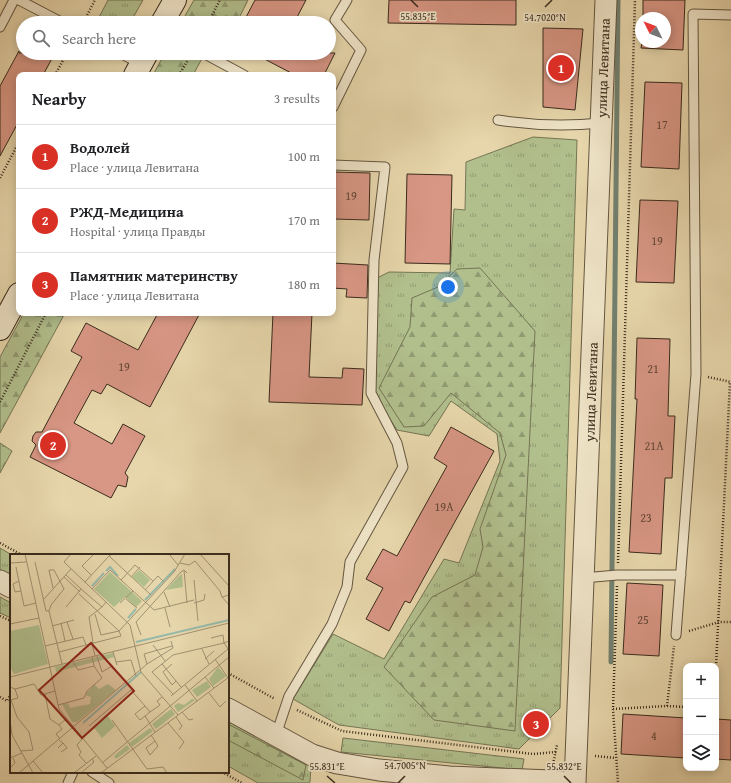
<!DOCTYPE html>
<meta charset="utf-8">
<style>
:root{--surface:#fff;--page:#f2f2f2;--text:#202124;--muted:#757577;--line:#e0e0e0;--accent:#d93025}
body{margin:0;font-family:"Gentium Book Plus",serif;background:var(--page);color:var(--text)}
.controls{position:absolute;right:12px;bottom:12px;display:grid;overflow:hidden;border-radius:8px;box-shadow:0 2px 10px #0003}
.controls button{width:36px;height:36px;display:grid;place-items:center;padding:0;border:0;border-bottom:1px solid var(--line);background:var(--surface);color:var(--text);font:20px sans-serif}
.compass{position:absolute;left:635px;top:12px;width:36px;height:36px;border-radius:50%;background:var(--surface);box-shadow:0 2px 10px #0003;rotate:312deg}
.you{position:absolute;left:448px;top:287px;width:14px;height:14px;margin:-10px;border:3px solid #fff;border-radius:50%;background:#1a73e8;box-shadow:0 0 0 6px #1a73e833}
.badge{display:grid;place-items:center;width:26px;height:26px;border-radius:50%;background:var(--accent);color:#fff;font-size:13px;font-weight:700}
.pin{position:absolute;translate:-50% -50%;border:2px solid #fff;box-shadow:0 1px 4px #0006}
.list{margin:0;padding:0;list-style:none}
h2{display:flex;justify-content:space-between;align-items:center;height:52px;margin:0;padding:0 16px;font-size:17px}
h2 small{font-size:13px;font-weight:400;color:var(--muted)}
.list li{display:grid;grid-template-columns:26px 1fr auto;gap:12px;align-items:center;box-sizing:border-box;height:64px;padding:0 16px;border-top:1px solid var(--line)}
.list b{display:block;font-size:15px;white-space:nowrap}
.list p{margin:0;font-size:13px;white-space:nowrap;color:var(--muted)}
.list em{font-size:13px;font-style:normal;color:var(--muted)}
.icon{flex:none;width:22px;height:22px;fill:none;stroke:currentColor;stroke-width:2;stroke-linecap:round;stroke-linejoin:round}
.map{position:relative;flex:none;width:731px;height:783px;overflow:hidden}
.search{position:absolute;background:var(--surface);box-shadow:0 2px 10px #0003;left:16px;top:16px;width:320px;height:44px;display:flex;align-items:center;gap:10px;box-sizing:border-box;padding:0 14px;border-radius:22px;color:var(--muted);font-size:15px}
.panel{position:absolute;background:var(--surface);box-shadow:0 2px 10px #0003;left:16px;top:72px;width:320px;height:244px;border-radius:8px}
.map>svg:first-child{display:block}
.grass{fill:url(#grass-tufts);stroke:#757554}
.forest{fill:url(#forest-firs);stroke:#757554}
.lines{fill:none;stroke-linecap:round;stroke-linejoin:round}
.stream{stroke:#718070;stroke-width:5}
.building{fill:#d89684;stroke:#392b1c}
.service-casing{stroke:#645640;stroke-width:11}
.tertiary-casing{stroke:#645640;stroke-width:23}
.secondary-casing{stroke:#392b1c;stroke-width:24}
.path{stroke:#392b1c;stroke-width:2.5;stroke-dasharray:1 2;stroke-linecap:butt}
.service{stroke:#efe4c8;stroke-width:9}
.tertiary{stroke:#efe4c8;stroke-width:21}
.secondary{stroke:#efe4c8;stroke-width:22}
.ticks{fill:none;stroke:#392b1c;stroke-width:1.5}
.labels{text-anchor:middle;stroke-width:3.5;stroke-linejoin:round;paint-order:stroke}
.number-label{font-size:12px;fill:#614636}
.street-label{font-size:14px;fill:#392b1c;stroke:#efe4c8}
.inset-river{fill:none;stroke:#97b9a8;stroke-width:2}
.inset-road{fill:none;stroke:#a19272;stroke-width:1}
.view{fill:#8f2418;fill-opacity:0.15;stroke:#8f2418;stroke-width:2}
.inset-edge{fill:none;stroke:#392b1c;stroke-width:2}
.ticks-label{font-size:10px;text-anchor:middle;fill:#392b1c;stroke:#efe4c8;stroke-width:3.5;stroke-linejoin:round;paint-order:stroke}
</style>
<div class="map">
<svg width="731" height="783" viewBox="0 0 731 783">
<defs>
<pattern id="grass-tufts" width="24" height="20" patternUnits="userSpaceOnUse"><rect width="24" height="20" fill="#b1bf8d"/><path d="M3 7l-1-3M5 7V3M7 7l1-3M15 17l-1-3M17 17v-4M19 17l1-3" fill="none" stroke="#919b72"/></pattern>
<pattern id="forest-firs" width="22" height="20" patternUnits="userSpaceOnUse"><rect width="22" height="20" fill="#b1bf8d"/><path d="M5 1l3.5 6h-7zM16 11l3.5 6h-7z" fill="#919b72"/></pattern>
</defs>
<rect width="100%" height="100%" fill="#e7d6ab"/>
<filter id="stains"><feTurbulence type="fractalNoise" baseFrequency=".005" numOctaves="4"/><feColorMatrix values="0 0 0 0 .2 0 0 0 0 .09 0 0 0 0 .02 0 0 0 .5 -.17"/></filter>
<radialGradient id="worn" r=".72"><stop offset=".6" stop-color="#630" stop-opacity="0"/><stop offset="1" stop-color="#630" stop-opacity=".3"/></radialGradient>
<path class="grass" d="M108,0H143L130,23H96Z
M533,137L577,140L560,708L519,749L339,725L293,699L333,634L384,659L444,559L459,563L500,461L497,434L451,401L429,436L397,430L368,384L371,281L389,272L450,273L454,209L465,210L466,162Z
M0,548L12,555H11V580L0,574Z
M0,597L11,603V618L0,613Z
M228,721L311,765L310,782L309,783H258L228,766Z
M343,738L524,759L522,770L341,752Z"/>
<path class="forest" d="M194,0H248L239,18L225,16L221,23H181Z
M165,53H205L193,75H153Z
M480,268L535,331L515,731L434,720L384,667L432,597L475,575L483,547L480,529L506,455L500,433L451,393L424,426L404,427L379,388L410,327L412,298L438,287L457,269Z
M24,313H65L0,433V357Z
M0,443L12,451L0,473Z
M228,724L306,765L303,780L228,740Z"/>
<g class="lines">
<path class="stream" d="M611,662L618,0"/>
</g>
<path class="building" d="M255,0H306L294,23H243Z
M389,0H516V25L388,23Z
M643,0H685L683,50L641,48L642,42H665V18H643Z
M543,28L583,29L575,110L543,107Z
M19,51V53H55L43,75H19V121L0,156V86Z
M253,53H335L324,75H295Z
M645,82L682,83L679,169L641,167Z
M333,172L370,173L369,220L333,219Z
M407,174L452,175L450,264L405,263Z
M640,200L678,201L674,283L636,282Z
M333,263L368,265L367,298L346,297L347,289L333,288Z
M158,313H200L150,407L107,384L101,394L92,390L74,423L112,444L123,424L145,436L125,473L128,477L126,487L118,485L111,498L30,457L36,445L32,441L33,436L36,432H42L82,357L71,351L86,323L138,350Z
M273,313H312L309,377L342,378L343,368L364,369L362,405L269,402Z
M637,338L670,339L668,416H675L672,478H665L661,554L629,552L637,399H635Z
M451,427L494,451L410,603L405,601L389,631L366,619L383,588L366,579L383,549L397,556L447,466L434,458Z
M627,583L663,585L659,656L623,654Z
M623,714L686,718V758L621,754Z
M716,719L731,720V760L716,759Z"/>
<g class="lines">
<defs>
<path id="service" d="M19,0L63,23
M0,27L14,0
M120,53L141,64
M203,53L244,75
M333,107L361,50L335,20L347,0
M498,120C530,125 569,126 601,123
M583,578L617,575H681
M676,635L696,374L693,14L731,15
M276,735L289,696L332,624L347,587L350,562L403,467L397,443L371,393L374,260L385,167L333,165
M92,772L109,783
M68,783L73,772"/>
<path id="tertiary" d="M0,581L11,587
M228,709L312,755L337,763L379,770L449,777L551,781L573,783
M575,783L606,0"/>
<path id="secondary" d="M162,23L175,0
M135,75L147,53
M0,329L19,294"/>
</defs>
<use href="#service" class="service-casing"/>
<use href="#tertiary" class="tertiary-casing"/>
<use href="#secondary" class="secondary-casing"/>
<path class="path" d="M83,23L95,0
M208,23L220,0
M55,75L67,53
M179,75L191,55
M0,178L19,142
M708,377L731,382
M0,402L46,313
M0,543L22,555
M618,563L635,0
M617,586L613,709L618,783
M0,616L11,621
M689,631L719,622H731
M716,666L730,382
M228,673L275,699
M0,697L7,701L11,694
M667,706L686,707
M613,709L667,706L674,646
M297,710L342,731L533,754L556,752
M595,756L616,758
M553,764L557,745
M222,772L242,783"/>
<use href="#service" class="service"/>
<use href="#tertiary" class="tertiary"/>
<use href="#secondary" class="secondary"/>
</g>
<path class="ticks" d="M411,0L418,7M545,7L552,0M327,776L335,783M564,776L571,783M398,783L405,776"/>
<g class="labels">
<g class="number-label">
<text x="662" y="129">17</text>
<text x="351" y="200">19</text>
<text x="657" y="245">19</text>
<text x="124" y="371">19</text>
<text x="653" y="373">21</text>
<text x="654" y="450">21А</text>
<text x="444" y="511">19А</text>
<text x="646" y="522">23</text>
<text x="643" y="624">25</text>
<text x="654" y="740">4</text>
</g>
<g class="street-label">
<text transform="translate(603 68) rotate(-88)" y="5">улица Левитана</text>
<text transform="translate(591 392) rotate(-88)" y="5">улица Левитана</text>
</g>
</g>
<g transform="translate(10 554)">
<rect width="219" height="219" fill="#e7d6ab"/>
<path d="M84,130L89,135L98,130L106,136L67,168H62L52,150L58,149L60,154L80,150L81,143L76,141Z" fill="#b1bf8d"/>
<path d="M172,20L173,33L156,36L168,23ZM103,99L104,103L46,118L45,113ZM208,113L216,122L203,132L199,125ZM197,127L201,133L187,143L182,136ZM85,134L92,137L91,144L63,167L59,161V154L71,155L81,150V143L76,141L78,137ZM182,145L185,146L168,158L164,152L168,149L174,151ZM161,155L165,160L146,175L142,170ZM98,162L105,172L92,184L84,174ZM140,174L143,177L122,193L119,189ZM117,191L120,195L106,205L104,202Z" fill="#b1bf8d"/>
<path d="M100,18L132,47L126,53L115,43L104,53L84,35ZM29,71L38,110L4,120L0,113V77Z" fill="#b1bf8d"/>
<path d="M129,16L140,26L134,33L122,23Z" fill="#b1bf8d"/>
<path class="inset-river" d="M96,17L100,13L108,22M82,32L94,19M135,46L165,15M118,64L126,55M126,88L219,66M73,169L131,118"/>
<path class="inset-road" d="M15,0L49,155L97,214M61,0L54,8L120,71L131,118L168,161M100,0V3L141,41M159,0L168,11M190,0L219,32M25,8L36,57H39L52,110M0,9L16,8M170,9L179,11L185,7L210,37L212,43M6,13L14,52L26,49M174,16L177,49M56,21L71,35M81,21L72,12L84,0M54,23L70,38M121,23L130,13M111,26L125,11L143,27M184,26L188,67M9,27L3,30L5,38L11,37M75,28L100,1M82,35L100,16L144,56L184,46M135,36L148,22L154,28M154,38L160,53M219,41L212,43L219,51M34,45L61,15M116,45L127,54M110,49L123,37M184,49L194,46L195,40M56,53L71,35L92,53L96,48M155,54L160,73M39,57L41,51L54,35L44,16H39L43,34M85,60L91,81L109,77L164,18L175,0M57,68L63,85M51,69L55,87M0,70L29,64M42,72L64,66M131,81L126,68L171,18L174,16L177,19M201,84L213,81L214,89L219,87M83,89L79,63L92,53M82,90L85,102M143,91L155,107M35,92L73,83L76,91M192,95L199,110M49,98L111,82L109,77L69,40M103,98L107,111M87,102L92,118L102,112M195,105L204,97M205,105L218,124M63,108L68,116L84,112L82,103M106,108L121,106L126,122M137,110L134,100L162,92M152,110L142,118L163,140M162,110L153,118L162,131L166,127M0,123L219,69M195,123L204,134M175,131L187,147M0,133L5,135L8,144L1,146M5,135L24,130L31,141L45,137M199,139L210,153L216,147M35,140L40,165L49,171M161,142L218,95L214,89L163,101L152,110L171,133M1,146L7,163L19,178L23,196L11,197M48,151L74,144L77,137L92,124L84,112M140,158L150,151L147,147L152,143M172,158L179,166L183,165M135,162L145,178M166,163L172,172L169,176M0,166L2,181L23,219M102,166L137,215L153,213L157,219M158,169L174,188L169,195M79,172L121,136L135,152L140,158L130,166L125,160L135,152M141,181L145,187L148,192L140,201L136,194L145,187M50,185L46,180L52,175L49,171L56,165M72,185L67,191L71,198L69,201L76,209M48,194L53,189L49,186M51,198L57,194L53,189M0,204L12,199M23,207L33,219M92,209L219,103M0,214L5,209L3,204M9,219L137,110L163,94L161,87M64,219L86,202M71,219L84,208L82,205M91,219L219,123"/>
<path class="view" d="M81,89L124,137L72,184L29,136Z"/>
<rect width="219" height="219" class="inset-edge"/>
</g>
<g class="ticks-label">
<text x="418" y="20">55.835°E</text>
<text x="545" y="21">54.7020°N</text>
<text x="405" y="769">54.7005°N</text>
<text x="327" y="770">55.831°E</text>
<text x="564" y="770">55.832°E</text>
</g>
<rect width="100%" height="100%" filter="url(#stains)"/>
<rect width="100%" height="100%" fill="url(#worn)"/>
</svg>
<div class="controls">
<button>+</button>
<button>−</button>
<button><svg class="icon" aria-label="layers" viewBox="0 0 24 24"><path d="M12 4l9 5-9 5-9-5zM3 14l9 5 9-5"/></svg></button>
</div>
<svg class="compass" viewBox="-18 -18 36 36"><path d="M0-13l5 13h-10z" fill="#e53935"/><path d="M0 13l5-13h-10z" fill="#757577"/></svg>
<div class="you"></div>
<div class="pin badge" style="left:561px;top:68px">1</div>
<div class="pin badge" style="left:53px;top:445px">2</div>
<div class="pin badge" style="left:536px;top:724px">3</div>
<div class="search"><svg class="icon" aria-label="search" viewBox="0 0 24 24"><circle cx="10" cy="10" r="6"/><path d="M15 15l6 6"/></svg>Search here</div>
<section class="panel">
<h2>Nearby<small>3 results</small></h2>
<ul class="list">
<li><span class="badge">1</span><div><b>Водолей</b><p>Place · улица Левитана</p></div><em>100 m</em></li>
<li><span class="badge">2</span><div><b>РЖД-Медицина</b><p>Hospital · улица Правды</p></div><em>170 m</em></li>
<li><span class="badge">3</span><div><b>Памятник материнству</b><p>Place · улица Левитана</p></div><em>180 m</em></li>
</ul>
</section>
</div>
